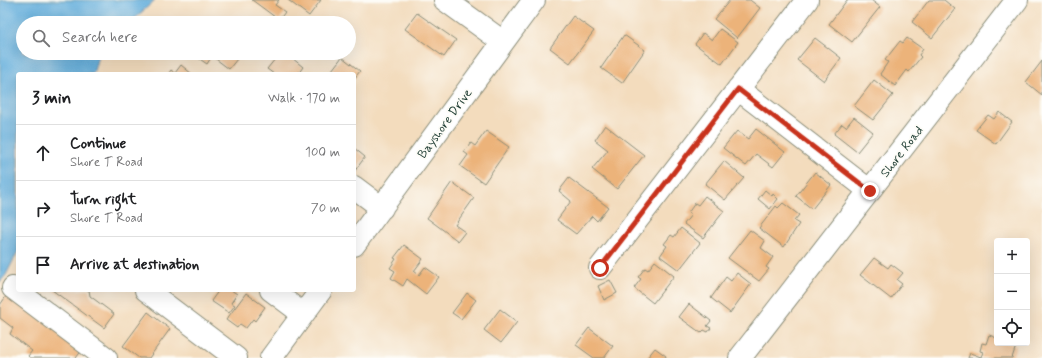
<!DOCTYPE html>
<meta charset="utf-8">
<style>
:root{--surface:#fff;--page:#f6f6f6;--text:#202124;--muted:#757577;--line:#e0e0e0}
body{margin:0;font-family:Mynerve,sans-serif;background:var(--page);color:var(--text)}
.controls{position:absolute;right:12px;bottom:12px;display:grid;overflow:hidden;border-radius:4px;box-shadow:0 4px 16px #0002}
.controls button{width:36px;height:36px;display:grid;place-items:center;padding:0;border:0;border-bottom:1px solid var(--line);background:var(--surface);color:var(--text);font:20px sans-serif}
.stop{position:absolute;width:12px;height:12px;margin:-9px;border:3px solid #c8321e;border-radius:50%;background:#fff}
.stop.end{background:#c8321e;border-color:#fff;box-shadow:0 1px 4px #0008}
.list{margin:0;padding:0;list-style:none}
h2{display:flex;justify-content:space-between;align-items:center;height:52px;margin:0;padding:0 16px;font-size:17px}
h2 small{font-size:13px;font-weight:400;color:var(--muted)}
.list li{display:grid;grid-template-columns:26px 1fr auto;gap:12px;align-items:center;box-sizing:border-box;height:56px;padding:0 16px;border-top:1px solid var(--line)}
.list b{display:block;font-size:15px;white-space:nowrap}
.list p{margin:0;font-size:13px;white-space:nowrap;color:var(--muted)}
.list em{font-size:13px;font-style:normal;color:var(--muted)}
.icon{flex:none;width:22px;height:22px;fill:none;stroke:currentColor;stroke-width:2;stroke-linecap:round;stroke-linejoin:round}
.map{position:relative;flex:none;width:1042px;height:358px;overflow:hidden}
.search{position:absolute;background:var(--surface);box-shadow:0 4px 16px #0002;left:16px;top:16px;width:340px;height:44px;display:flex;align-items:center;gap:10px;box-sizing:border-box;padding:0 14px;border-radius:22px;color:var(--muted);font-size:15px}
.panel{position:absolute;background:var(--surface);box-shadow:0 4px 16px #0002;left:16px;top:72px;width:340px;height:220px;border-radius:4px}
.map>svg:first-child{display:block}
.water{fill:#64aedc;stroke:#427688}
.building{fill:#ecb37a}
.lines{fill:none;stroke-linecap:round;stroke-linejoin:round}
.minor-casing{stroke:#898c78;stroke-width:24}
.minor{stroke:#fff;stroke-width:22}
.route{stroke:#c8321e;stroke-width:5}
.labels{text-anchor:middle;stroke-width:3.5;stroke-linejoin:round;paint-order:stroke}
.street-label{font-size:13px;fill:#1f3d34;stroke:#fdfcf7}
</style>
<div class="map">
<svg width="1042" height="358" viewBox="0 0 1042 358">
<rect width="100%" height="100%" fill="#fdfcf7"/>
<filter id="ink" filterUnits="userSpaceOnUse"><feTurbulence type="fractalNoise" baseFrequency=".025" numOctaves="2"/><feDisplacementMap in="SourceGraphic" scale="8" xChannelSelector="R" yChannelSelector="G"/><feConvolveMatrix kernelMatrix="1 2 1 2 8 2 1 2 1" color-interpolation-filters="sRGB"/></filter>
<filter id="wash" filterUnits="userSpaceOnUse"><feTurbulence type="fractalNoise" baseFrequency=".012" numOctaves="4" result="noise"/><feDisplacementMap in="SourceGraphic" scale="16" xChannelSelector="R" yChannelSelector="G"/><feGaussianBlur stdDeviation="0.9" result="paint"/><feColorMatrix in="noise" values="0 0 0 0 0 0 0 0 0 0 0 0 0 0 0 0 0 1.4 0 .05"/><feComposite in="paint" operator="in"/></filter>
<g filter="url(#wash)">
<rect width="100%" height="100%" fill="#f3dcbd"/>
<path class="water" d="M0,0H155L130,23H23V53H100L97,60L93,74H18V251L6,275L0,282Z"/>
<g id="blocks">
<path class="building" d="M252,0H279L275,5L285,12L279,20Z
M288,0H321L309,16Z
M730,0H750L760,8L737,38L714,19Z
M847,0H871L880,7L852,42L829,24Z
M929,0H944L955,9L932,38L912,22Z
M417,13L456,40L444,57L405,29Z
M573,16L594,31L570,63L550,48Z
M720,29L738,42L722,64L695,44L703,33L712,40Z
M624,35L645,50L622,83L601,68Z
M815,38L841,58L824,81L797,60Z
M907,38L923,49L919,55L921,57L909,72L907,70L895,86L880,74L888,62L885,60L900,41L903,43Z
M191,53H228L237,59L229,69L212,56L207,64Z
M280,53H286L303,67L298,74H274L267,69Z
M342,57L360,71L354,79V74H336L332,70Z
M1042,61V95L1026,82Z
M181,65L192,74H168L171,70L175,73Z
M874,80L893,95L873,120L854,106Z
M999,112L1012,122L996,144L976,130L988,115L994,119Z
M854,117L873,132L857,152L834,134L842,124L846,127Z
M605,125L644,155L617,189L592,169L608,150L595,140Z
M756,129L785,152L773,167L756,154L746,166L723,148L737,131L748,139Z
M486,131L509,147L484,183L460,166L468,155L464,152L471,143L475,146Z
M354,148L365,157L354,172Z
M724,161L744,178L725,200L705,184Z
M815,172L831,185L812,209L796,196Z
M569,178L608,207L597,221L592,216L576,234L557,220L571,201L559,191Z
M452,182L474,198L455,225L465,232L458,241L427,218Z
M765,190L772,196L773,194L778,199L770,209L758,199Z
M705,196L724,211L703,238L684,224L691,215L688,213L695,203L698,205Z
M783,203L799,215L794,221L799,224L784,247L759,228L776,206L778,208Z
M681,228L700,243L679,270L660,256L667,246L664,244L671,235L674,237Z
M750,230L765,241L761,248L773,257L766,267L769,269L759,281L728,258Z
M404,245L423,259L414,271L419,275L425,267L439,277L426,294L407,279L403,286L391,278L395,271L390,268L396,259L394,258Z
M874,258L888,268L891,264L903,273L897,280L902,284L891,299L860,275Z
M655,261L674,276L653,303L634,288L641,279L638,277L645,268L648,270Z
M737,273L751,284L730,313L711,298L726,277L731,281Z
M610,280L617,293L604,300L598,286Z
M52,290H89L90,296L114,314L104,328Z
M219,290H231L237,294L231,303L235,305L229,313L211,301Z
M9,292L82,350L76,358H30L28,356L32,351L10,334L13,328L0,318V305Z
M246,293L265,307L255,321L253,319L246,328L240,324L237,328L226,320Z
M467,293L476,300L461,319L452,313Z
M689,304L711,321L707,326L711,328L708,332L704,330L701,333L679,317Z
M500,309L517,322L501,343L484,330Z
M148,312L170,329L149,358H139L123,346Z
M589,328L613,346L604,358H594L576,345Z
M989,335L997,338V343H1009L1016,346L1012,358H968L970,353L981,357L983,352L980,351L982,343L986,344Z
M655,348L666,356L665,358H647Z"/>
</g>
</g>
<g filter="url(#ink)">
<use href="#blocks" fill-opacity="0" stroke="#898c78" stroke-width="1"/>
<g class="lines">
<defs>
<path id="minor" d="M445,0L503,42
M738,89L870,191
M354,187L382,208
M354,245L534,0
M600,268L807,0
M13,288L106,358
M146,290L236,358
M271,290L303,314
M271,358L321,290
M740,358L1017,0"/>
</defs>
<use href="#minor" class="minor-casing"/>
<use href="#minor" class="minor"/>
</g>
</g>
<g class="lines" filter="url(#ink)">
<path class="route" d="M600,268L738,89L870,191"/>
</g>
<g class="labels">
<g class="street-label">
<text transform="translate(444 123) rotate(-54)" y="5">Bayshore Drive</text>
<text transform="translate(901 151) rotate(-52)" y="5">Shore Road</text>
</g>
</g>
</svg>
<div class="controls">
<button>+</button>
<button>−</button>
<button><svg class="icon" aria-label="locate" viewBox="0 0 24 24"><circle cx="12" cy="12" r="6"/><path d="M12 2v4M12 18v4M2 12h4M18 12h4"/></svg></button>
</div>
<div class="stop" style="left:600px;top:268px"></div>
<div class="stop end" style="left:870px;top:191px"></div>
<div class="search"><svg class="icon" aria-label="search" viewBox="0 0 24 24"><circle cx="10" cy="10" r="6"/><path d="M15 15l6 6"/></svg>Search here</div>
<section class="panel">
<h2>3 min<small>Walk · 170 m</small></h2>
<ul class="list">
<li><svg class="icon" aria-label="ahead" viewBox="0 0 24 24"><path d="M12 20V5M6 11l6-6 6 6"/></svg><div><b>Continue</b><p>Shore T Road</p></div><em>100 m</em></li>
<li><svg class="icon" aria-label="right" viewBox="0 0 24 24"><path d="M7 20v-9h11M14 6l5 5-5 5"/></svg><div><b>Turn right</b><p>Shore T Road</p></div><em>70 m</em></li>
<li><svg class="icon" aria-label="arrive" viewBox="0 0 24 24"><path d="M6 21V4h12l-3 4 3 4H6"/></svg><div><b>Arrive at destination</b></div></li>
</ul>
</section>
</div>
